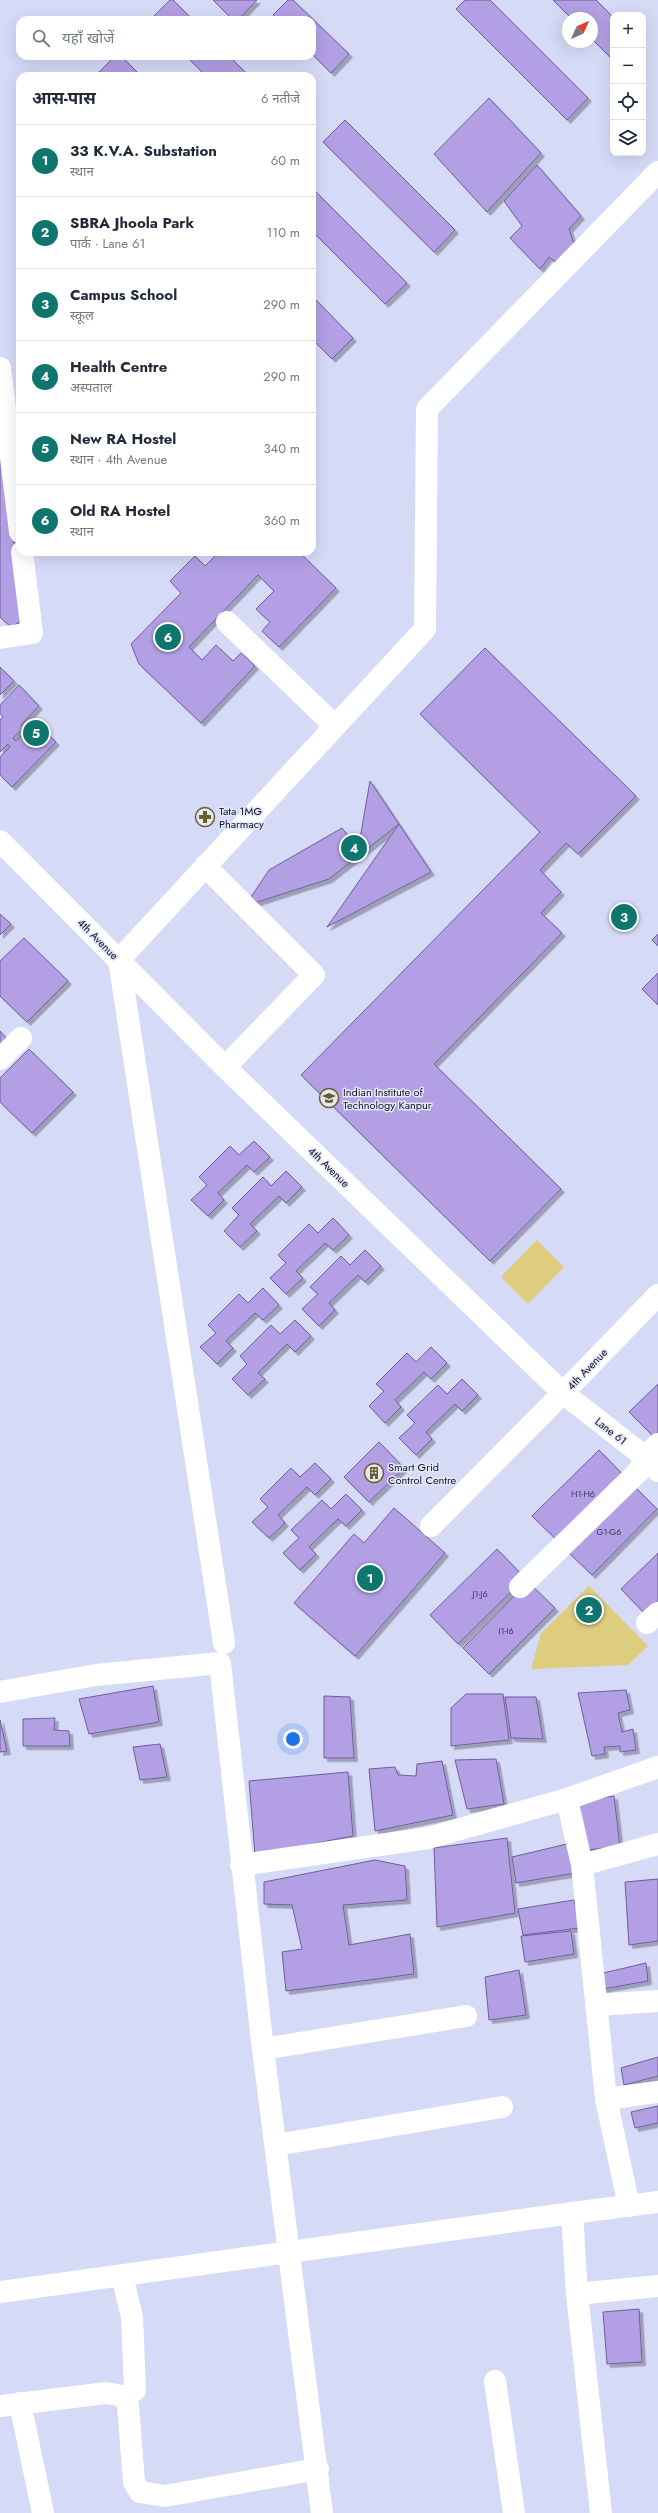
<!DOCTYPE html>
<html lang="hi">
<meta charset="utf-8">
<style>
:root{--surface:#fff;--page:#f6f6f7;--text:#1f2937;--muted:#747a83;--line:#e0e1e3;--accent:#0f766e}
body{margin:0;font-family:Jost,"Noto Sans Devanagari",sans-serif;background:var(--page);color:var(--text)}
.controls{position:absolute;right:12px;top:12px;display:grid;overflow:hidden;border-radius:8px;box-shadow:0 4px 16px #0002}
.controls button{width:36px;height:36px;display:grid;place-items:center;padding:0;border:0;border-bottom:1px solid var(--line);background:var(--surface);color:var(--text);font:20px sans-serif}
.compass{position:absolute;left:562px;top:12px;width:36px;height:36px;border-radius:50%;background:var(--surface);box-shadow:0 4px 16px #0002;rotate:45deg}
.you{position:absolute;left:293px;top:1739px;width:14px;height:14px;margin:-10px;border:3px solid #fff;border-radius:50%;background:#1a73e8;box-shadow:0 0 0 6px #1a73e833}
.badge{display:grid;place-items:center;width:26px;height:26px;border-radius:50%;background:var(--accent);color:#fff;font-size:13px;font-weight:700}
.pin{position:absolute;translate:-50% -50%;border:2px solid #fff;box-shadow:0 1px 4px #0006}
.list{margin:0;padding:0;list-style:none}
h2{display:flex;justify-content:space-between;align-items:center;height:52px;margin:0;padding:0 16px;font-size:17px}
h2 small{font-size:13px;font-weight:400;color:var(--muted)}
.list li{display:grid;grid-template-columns:26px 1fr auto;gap:12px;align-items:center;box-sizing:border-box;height:72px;padding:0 16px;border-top:1px solid var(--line)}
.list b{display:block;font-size:15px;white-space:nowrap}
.list p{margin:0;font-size:13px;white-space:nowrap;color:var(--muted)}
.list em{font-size:13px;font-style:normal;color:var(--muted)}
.icon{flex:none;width:22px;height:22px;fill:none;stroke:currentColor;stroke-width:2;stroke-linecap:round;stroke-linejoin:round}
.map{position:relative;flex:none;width:658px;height:2513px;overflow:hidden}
.search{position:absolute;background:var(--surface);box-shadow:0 4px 16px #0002;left:16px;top:16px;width:300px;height:44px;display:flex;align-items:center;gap:10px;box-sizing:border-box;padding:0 14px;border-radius:12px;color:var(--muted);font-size:15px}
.panel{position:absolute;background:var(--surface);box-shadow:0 4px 16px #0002;left:16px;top:72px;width:300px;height:484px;border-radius:12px}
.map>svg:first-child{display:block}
.green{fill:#dfcd7f}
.building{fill:#b29fe4;stroke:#705d9c;filter:url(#shadow)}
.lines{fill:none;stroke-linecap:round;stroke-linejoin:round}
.minor{stroke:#fff;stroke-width:22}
.labels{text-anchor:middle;stroke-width:3;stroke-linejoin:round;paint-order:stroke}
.number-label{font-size:9px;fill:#383458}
.poi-label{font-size:11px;fill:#0f112a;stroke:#e5e8f7;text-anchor:start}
.street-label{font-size:11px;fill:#0f112a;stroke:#e5e8f7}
</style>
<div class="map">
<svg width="658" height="2513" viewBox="0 0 658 2513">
<defs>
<filter id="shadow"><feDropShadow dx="3.5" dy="3.5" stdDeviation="0" flood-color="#0004"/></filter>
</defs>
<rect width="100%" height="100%" fill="#d5daf7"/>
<path class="green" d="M537,1240L564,1267L528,1304L501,1277Z
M589,1586L648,1646L628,1665L531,1669L541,1633Z"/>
<path class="building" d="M170,0H173L193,20H150Z
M213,0H257L238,20H233Z
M288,0H293L349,54L331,73L312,54V20H278L273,15Z
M465,0H490L588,98L567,120L456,9Z
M553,0H596L613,17V60L592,39V18H571Z
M115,56H121L141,76H99L97,74Z
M186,56H229L249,76H206Z
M489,98L541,153L487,212L434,154Z
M345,120L455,230L434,252L323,142Z
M537,165L581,216L569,229L576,250L557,263L549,257L540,269L510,238L522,226L504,201Z
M312,188L407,283L385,304L312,231Z
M312,296L353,338L332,359L312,339Z
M0,434L24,619L11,627L0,617Z
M219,552H299L336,588L279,647L262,631L270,622L256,609L274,591L258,575L189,647L202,660L216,645L233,661L241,653L255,666L201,723L139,664L131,644L181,593L170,581L195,556L205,566Z
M485,648L636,796L578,854L566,843L540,870L561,892L541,913L562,933L434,1064L561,1189L490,1261L301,1075L540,832L420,714Z
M0,667L14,681L0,695Z
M19,685L39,706L21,725L24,728L13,738L16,741L35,721L56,742L12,787L0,775V757L10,747L8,744L0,752V720L3,717L0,713V705Z
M370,781L431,872L327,927L399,824L329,879L245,906L269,870L342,828L358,850Z
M0,914L11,924L0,935Z
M658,934V946L652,940Z
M24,938L68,981L27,1022L0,996V961Z
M658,973V1005L642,989Z
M0,1031L6,1038L0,1044Z
M29,1049L73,1092L32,1133L0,1102V1078Z
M254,1141L270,1157L254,1172L247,1165L218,1193L224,1200L208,1216L191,1200L207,1185L199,1177L230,1146L239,1155Z
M286,1171L302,1187L286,1203L279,1196L250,1224L257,1231L240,1247L224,1231L239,1215L232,1208L263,1177L271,1186Z
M333,1218L349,1235L333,1250L325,1243L296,1271L303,1278L286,1294L270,1278L286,1263L278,1255L309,1224L318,1233Z
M365,1250L381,1266L365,1282L358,1275L329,1303L335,1310L319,1326L302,1309L318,1294L310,1287L341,1256L350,1265Z
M263,1288L279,1305L263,1320L255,1313L226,1341L233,1348L217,1364L200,1347L216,1333L208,1325L239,1294L248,1303Z
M295,1320L311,1336L295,1352L287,1344L258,1373L265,1379L248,1395L232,1379L247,1364L240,1356L271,1325L280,1334Z
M431,1347L447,1363L431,1379L424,1372L395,1400L401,1407L385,1423L369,1406L384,1391L376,1384L407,1353L416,1362Z
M462,1379L478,1395L462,1411L455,1404L426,1432L432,1439L416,1455L399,1438L415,1423L407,1415L438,1385L447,1394Z
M658,1384V1441L629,1412Z
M379,1442L404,1468L369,1502L344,1477Z
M599,1450L627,1479L561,1544L532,1516Z
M315,1463L331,1479L315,1495L307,1487L278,1515L285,1523L269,1538L252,1522L268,1507L260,1499L291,1468L300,1477Z
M631,1483L657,1509L592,1575L565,1549Z
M346,1494L362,1510L346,1526L338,1519L309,1547L316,1554L300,1570L283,1553L299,1538L291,1530L322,1500L331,1509Z
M394,1508L445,1553L355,1656L294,1603L354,1534L364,1543Z
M497,1549L525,1578L458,1644L430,1615Z
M658,1553V1609L649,1618L621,1589Z
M528,1582L555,1608L489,1674L463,1648Z
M153,1686L159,1722L89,1734L79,1699Z
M626,1690L630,1710L618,1713L622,1732L633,1729L636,1750L620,1752V1746L604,1747L605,1754L592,1756L578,1693Z
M466,1694H503L509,1740L451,1746V1708Z
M324,1696L350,1697L354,1758H324Z
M505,1697H536L543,1739L511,1738Z
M55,1718L54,1730L69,1731L70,1746H23V1719Z
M0,1720L7,1751L0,1752Z
M160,1744L167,1777L140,1780L133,1747Z
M496,1759L504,1804L467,1809L455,1760Z
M442,1761L453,1815L375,1831L369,1769L395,1767L398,1775L416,1776L417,1764Z
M348,1772L353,1836L255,1855L249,1781Z
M614,1796L620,1847L584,1850L579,1800Z
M507,1838L515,1913L437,1927L434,1848Z
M571,1843L575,1873L516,1883L512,1857Z
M375,1860L405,1866L407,1900L343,1905L349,1945L410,1934L414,1974L286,1991L282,1952L302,1949L292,1905L264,1904V1882Z
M658,1879V1941L629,1945L625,1882Z
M574,1900L580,1928L523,1935L518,1909Z
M571,1931L574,1954L525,1962L521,1936Z
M646,1963L648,1981L603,1989L599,1974Z
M519,1970L526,2015L489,2020L485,1977Z
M658,2057V2076L624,2085L621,2068Z
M658,2106V2123L635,2128L631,2112Z
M639,2309L642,2362L607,2364L603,2312Z"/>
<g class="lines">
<path class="minor" d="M0,368L20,532
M227,622L335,726
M0,638L32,633L22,552
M0,841L225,1067L563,1393L658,1295
M205,866L314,975L225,1067
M119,960L425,629L427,409L658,172
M119,960L224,1643
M0,1059L21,1038
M431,1526L563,1393L645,1457L658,1471
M520,1587L639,1471L645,1457L658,1444
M647,1623L658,1613
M0,1692L96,1675L220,1663L262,2041L322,2513
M567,1799L582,1865L606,2099L629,2206
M241,1865L428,1838L567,1799L658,1767
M582,1865L658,1844
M596,2005L658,2001
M263,2049L466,2016
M606,2099L658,2092
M276,2145L502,2107
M122,2276L132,2317L135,2390
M0,2292L572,2213
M577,2294L658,2286
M495,2381L514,2513
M20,2403L43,2513
M0,2406L106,2393L123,2396L128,2405L134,2482L140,2492L165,2496L318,2469
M601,2513L577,2294L572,2213L658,2202"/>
</g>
<defs>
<symbol id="pharmacy-ring" viewBox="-11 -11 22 22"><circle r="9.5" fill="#e5e8f7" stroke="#6a5e2b" stroke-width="1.5"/><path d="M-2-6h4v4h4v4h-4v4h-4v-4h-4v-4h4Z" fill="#6a5e2b"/></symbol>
<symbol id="university-ring" viewBox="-11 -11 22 22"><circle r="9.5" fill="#e5e8f7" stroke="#6a5e2b" stroke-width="1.5"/><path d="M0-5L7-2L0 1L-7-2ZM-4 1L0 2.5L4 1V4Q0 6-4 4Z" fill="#6a5e2b"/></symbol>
<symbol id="building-ring" viewBox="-11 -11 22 22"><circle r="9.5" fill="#e5e8f7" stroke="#6a5e2b" stroke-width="1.5"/><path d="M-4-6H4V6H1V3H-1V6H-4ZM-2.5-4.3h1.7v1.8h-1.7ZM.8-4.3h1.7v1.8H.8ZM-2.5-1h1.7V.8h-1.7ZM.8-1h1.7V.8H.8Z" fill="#6a5e2b"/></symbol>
</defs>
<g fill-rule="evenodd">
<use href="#pharmacy-ring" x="194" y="806" width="22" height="22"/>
<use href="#university-ring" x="318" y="1087" width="22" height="22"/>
<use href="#building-ring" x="363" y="1462" width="22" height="22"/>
</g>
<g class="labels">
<g class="number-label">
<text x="583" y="1497">H1-H6</text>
<text x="609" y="1535">G1-G6</text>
<text x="480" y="1597">J1-J6</text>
<text x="506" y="1634">I1-I6</text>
</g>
<g class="poi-label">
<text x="219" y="815">Tata 1MG<tspan x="219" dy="13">Pharmacy</tspan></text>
<text x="343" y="1096">Indian Institute of<tspan x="343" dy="13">Technology Kanpur</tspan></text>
<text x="388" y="1471">Smart Grid<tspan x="388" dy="13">Control Centre</tspan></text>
</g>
<g class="street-label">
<text transform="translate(98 939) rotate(45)" y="4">4th Avenue</text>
<text transform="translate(329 1167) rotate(44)" y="4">4th Avenue</text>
<text transform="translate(587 1369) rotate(-46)" y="4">4th Avenue</text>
<text transform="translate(611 1431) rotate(38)" y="4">Lane 61</text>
</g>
</g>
</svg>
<div class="controls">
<button>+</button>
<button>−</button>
<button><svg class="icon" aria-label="locate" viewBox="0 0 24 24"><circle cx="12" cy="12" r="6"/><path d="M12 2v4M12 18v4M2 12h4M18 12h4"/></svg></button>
<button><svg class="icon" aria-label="layers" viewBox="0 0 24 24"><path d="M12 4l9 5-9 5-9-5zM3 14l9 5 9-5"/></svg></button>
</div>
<svg class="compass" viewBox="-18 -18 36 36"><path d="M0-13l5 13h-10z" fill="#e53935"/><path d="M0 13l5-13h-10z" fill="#747a83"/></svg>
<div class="you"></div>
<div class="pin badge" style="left:370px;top:1578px">1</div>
<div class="pin badge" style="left:589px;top:1610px">2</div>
<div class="pin badge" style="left:624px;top:917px">3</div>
<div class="pin badge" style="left:354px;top:848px">4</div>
<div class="pin badge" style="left:36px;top:733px">5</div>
<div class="pin badge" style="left:168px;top:637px">6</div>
<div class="search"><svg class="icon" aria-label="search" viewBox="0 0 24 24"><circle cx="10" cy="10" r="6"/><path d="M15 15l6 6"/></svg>यहाँ खोजें</div>
<section class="panel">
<h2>आस-पास<small>6 नतीजे</small></h2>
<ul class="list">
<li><span class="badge">1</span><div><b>33 K.V.A. Substation</b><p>स्थान</p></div><em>60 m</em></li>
<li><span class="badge">2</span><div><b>SBRA Jhoola Park</b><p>पार्क · Lane 61</p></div><em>110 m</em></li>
<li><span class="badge">3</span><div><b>Campus School</b><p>स्कूल</p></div><em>290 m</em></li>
<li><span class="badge">4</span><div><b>Health Centre</b><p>अस्पताल</p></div><em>290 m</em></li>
<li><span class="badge">5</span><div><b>New RA Hostel</b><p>स्थान · 4th Avenue</p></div><em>340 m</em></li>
<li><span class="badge">6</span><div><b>Old RA Hostel</b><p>स्थान</p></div><em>360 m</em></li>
</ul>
</section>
</div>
